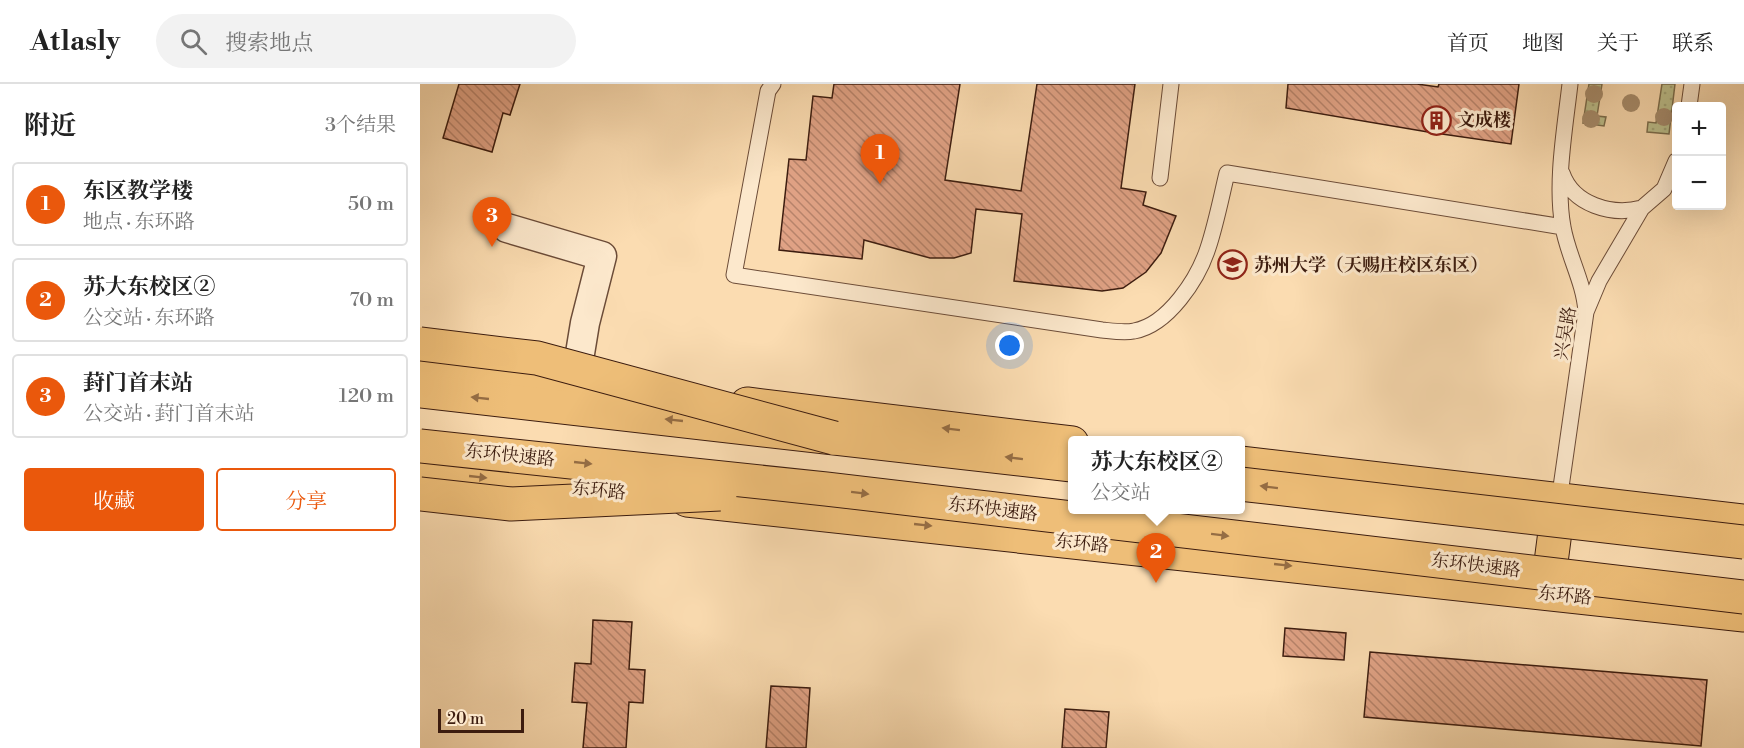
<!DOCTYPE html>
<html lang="zh">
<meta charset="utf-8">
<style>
:root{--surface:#fff;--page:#f2f2f2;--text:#222;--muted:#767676;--line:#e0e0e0;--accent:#ea580c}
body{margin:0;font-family:"Libre Bodoni","Noto Serif SC",serif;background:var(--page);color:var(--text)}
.controls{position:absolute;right:18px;top:18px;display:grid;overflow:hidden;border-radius:6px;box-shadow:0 6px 24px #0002}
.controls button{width:54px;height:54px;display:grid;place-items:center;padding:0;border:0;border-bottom:2px solid var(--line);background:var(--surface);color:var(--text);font:30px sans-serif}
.scale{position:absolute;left:18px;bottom:15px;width:86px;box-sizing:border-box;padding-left:6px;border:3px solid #3c1c0f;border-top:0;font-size:16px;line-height:21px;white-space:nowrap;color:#3c1c0f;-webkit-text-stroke:4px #fce8cc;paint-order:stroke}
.you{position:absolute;left:590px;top:262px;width:21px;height:21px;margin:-15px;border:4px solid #fff;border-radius:50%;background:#1a73e8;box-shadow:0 0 0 9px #1a73e833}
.badge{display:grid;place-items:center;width:39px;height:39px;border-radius:50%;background:var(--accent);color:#fff;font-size:20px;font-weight:700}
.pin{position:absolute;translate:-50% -50px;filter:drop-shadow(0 2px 3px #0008)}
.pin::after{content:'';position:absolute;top:32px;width:21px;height:18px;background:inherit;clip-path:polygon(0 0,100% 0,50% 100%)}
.popup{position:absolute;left:648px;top:352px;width:177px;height:78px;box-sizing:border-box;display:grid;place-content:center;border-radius:6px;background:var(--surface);filter:drop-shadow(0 2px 4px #0005);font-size:20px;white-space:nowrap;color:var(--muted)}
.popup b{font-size:22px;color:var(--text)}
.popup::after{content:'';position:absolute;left:50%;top:100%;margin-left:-12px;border:12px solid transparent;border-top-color:var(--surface)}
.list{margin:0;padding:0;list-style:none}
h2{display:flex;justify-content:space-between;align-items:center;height:78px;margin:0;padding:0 24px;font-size:26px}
h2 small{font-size:20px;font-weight:400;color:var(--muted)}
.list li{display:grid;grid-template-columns:39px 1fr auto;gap:18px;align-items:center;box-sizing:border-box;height:84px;margin:0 12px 12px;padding:0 12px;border:2px solid var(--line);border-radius:6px}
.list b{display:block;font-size:22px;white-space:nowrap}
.list p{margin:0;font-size:20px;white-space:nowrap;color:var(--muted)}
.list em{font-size:20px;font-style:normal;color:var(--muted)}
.actions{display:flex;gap:12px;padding:18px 24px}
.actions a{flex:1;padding:14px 0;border:2px solid var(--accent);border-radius:6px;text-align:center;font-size:21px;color:var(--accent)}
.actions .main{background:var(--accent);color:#fff}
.icon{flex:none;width:33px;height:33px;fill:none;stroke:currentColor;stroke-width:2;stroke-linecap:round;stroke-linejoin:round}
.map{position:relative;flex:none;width:1324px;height:664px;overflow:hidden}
header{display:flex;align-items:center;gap:36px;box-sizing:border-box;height:84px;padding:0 30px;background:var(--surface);border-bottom:2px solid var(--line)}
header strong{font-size:28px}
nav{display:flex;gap:33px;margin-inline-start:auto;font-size:21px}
.search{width:420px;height:54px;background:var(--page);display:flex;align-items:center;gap:15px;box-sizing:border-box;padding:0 21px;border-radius:33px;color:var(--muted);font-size:22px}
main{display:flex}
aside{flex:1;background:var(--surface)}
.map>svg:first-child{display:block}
.grass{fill:url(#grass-dots);stroke:#7c6e4e;stroke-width:1.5}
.building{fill:url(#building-back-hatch);stroke:#3c1c0f;stroke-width:1.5}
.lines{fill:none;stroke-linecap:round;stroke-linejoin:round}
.service-casing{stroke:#6c4c38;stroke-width:17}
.minor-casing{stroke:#6c4c38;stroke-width:31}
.primary-casing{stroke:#3c1c0f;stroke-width:35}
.trunk-casing{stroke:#3c1c0f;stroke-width:35}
.service{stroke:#fce8cc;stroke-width:15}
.minor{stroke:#fce8cc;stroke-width:28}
.primary{stroke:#eebe78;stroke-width:33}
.trunk{stroke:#eebe78;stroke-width:33}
.trunk-bridge-casing{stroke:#3c1c0f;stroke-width:35;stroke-linecap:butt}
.trunk-bridge{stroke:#eebe78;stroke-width:33}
.tree{fill:#a78d6d}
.oneway{fill:#956d44}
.labels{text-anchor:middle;stroke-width:6;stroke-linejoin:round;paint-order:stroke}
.poi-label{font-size:18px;font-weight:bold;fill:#3c1c0f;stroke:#fce8cc;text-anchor:start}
.street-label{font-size:18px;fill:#3c1c0f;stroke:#fce8cc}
</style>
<header>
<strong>Atlasly</strong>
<div class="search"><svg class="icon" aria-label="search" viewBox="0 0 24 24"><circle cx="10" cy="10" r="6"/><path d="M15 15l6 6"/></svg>搜索地点</div>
<nav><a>首页</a><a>地图</a><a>关于</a><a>联系</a></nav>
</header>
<main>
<aside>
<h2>附近<small>3个结果</small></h2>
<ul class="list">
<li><span class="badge">1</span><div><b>东区教学楼</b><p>地点 · 东环路</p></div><em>50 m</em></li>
<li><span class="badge">2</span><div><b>苏大东校区②</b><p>公交站 · 东环路</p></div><em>70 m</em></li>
<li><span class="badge">3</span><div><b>葑门首末站</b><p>公交站 · 葑门首末站</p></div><em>120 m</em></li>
</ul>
<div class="actions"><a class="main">收藏</a><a>分享</a></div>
</aside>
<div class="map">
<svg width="1324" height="664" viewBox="0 0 1324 664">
<defs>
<pattern id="grass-dots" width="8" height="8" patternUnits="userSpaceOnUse" patternTransform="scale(1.5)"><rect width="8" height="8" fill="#bdc08d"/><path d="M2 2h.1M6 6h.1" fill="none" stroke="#a3a478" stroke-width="1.8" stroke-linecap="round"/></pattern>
<pattern id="building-back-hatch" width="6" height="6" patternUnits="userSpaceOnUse" patternTransform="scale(1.5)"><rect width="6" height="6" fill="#e0a285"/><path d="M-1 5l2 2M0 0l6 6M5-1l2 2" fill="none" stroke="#b7836b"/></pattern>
</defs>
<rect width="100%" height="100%" fill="#fbdcb1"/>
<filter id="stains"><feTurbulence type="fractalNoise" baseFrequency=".00333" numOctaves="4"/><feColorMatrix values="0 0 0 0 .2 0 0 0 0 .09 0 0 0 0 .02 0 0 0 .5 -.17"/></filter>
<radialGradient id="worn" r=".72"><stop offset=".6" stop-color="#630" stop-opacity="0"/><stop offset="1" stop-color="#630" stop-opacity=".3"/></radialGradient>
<path class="grass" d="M1169,0H1182L1177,32L1186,33L1184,42L1163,39Z
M1242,0H1255L1249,50L1227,48L1228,38L1236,39Z"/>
<path class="building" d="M39,0H100L90,31L83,29L72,68L23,54Z
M414,0H540L525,96L601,107L617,0H715L701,104L726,108L723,121L756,132L741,169L726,188L703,204L682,207L594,197L602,130L556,125L551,169L534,174H510L444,156L442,175L359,166L369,75L386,76L393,12L412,14Z
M868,0H997L1018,3L1019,0H1099L1091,60L1008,48L866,24Z
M173,536L212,538L209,585L225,586L223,619L209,618L206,664H163L167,619L152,618L155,579L171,580Z
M865,544L926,549L924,576L863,572Z
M950,568L1287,596L1281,662L944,633Z
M351,602L390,604L386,664H346Z
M645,625L689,628L686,664H642Z"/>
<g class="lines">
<defs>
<path id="service" d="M353,0L348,7L314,191L682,246C692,247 704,249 714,247C748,241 778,195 788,164C796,140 801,114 807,89L1143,143
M1150,0C1145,44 1135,99 1143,143C1148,172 1164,198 1166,228
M1269,22L1272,0
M1142,89C1153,121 1192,132 1222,124
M740,94L751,0
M1139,417L1166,228L1179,197L1222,124L1244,105L1256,77"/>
<path id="minor" d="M87,144L182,172L165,239L155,300"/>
<path id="primary" d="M0,282L189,304
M327,320L652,359
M820,379L1324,437
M0,387L180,406
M267,416L1324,531
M1127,509L1139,417"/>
<path id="trunk" d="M0,307L652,381"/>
</defs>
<use href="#service" class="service-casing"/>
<use href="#minor" class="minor-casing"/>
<use href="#primary" class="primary-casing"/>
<use href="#trunk" class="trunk-casing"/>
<use href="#service" class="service"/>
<use href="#minor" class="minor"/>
<use href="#primary" class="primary"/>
<use href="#trunk" class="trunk"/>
<defs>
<path id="trunk-bridge" d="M0,260L117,274L414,354
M0,362L406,405L1324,513
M820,400L1324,458
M0,410L91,420L300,410"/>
</defs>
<use href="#trunk-bridge" class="trunk-bridge-casing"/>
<use href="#trunk-bridge" class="trunk-bridge"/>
</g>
<g class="tree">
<circle cx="1174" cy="10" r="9"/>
<circle cx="1211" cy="19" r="9"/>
<circle cx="1244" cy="33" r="9"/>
<circle cx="1171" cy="35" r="9"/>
</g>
<defs><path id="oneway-solid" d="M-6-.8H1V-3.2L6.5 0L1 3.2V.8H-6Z" transform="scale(1.5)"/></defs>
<g class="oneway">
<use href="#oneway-solid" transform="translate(60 314) rotate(-174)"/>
<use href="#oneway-solid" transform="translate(254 336) rotate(-174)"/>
<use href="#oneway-solid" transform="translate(531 345) rotate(-173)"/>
<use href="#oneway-solid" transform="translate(594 374) rotate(-173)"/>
<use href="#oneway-solid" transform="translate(163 379) rotate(6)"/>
<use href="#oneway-solid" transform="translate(58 393) rotate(6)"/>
<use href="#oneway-solid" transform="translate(849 403) rotate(-173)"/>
<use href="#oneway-solid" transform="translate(440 409) rotate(7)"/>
<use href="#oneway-solid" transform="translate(503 441) rotate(6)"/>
<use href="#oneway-solid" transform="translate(800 451) rotate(7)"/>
<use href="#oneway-solid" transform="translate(863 481) rotate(6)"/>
</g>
<defs>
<symbol id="building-ring" viewBox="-11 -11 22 22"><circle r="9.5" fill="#fce8cc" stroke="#8f2418" stroke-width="1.5"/><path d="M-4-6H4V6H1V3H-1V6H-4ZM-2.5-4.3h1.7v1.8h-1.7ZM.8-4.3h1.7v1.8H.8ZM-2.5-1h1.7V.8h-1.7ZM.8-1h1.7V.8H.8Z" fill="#8f2418"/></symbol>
<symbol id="university-ring" viewBox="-11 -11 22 22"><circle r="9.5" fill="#fce8cc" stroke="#8f2418" stroke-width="1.5"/><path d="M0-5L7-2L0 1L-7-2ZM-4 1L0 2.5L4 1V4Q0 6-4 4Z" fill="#8f2418"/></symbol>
</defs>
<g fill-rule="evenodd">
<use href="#building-ring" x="1000" y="20" width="33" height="33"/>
<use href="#university-ring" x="796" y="164" width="33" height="33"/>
</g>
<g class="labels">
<g class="poi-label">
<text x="1037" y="42">文成楼</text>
<text x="834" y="187">苏州大学（天赐庄校区东区）</text>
</g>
<g class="street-label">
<text transform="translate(1145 249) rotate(-80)" y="6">兴吴路</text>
<text transform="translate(90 371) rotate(6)" y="6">东环快速路</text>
<text transform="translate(179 406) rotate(6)" y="6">东环路</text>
<text transform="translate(573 425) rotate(7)" y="6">东环快速路</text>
<text transform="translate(662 459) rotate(6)" y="6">东环路</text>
<text transform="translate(1056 481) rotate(7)" y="6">东环快速路</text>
<text transform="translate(1145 511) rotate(6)" y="6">东环路</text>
</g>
</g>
<rect width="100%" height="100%" filter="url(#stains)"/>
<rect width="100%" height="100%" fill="url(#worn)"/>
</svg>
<div class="controls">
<button>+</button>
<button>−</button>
</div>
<div class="scale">20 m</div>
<div class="you"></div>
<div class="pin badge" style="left:460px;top:100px">1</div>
<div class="pin badge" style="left:736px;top:499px">2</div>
<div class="popup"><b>苏大东校区②</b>公交站</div>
<div class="pin badge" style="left:72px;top:163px">3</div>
</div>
</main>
